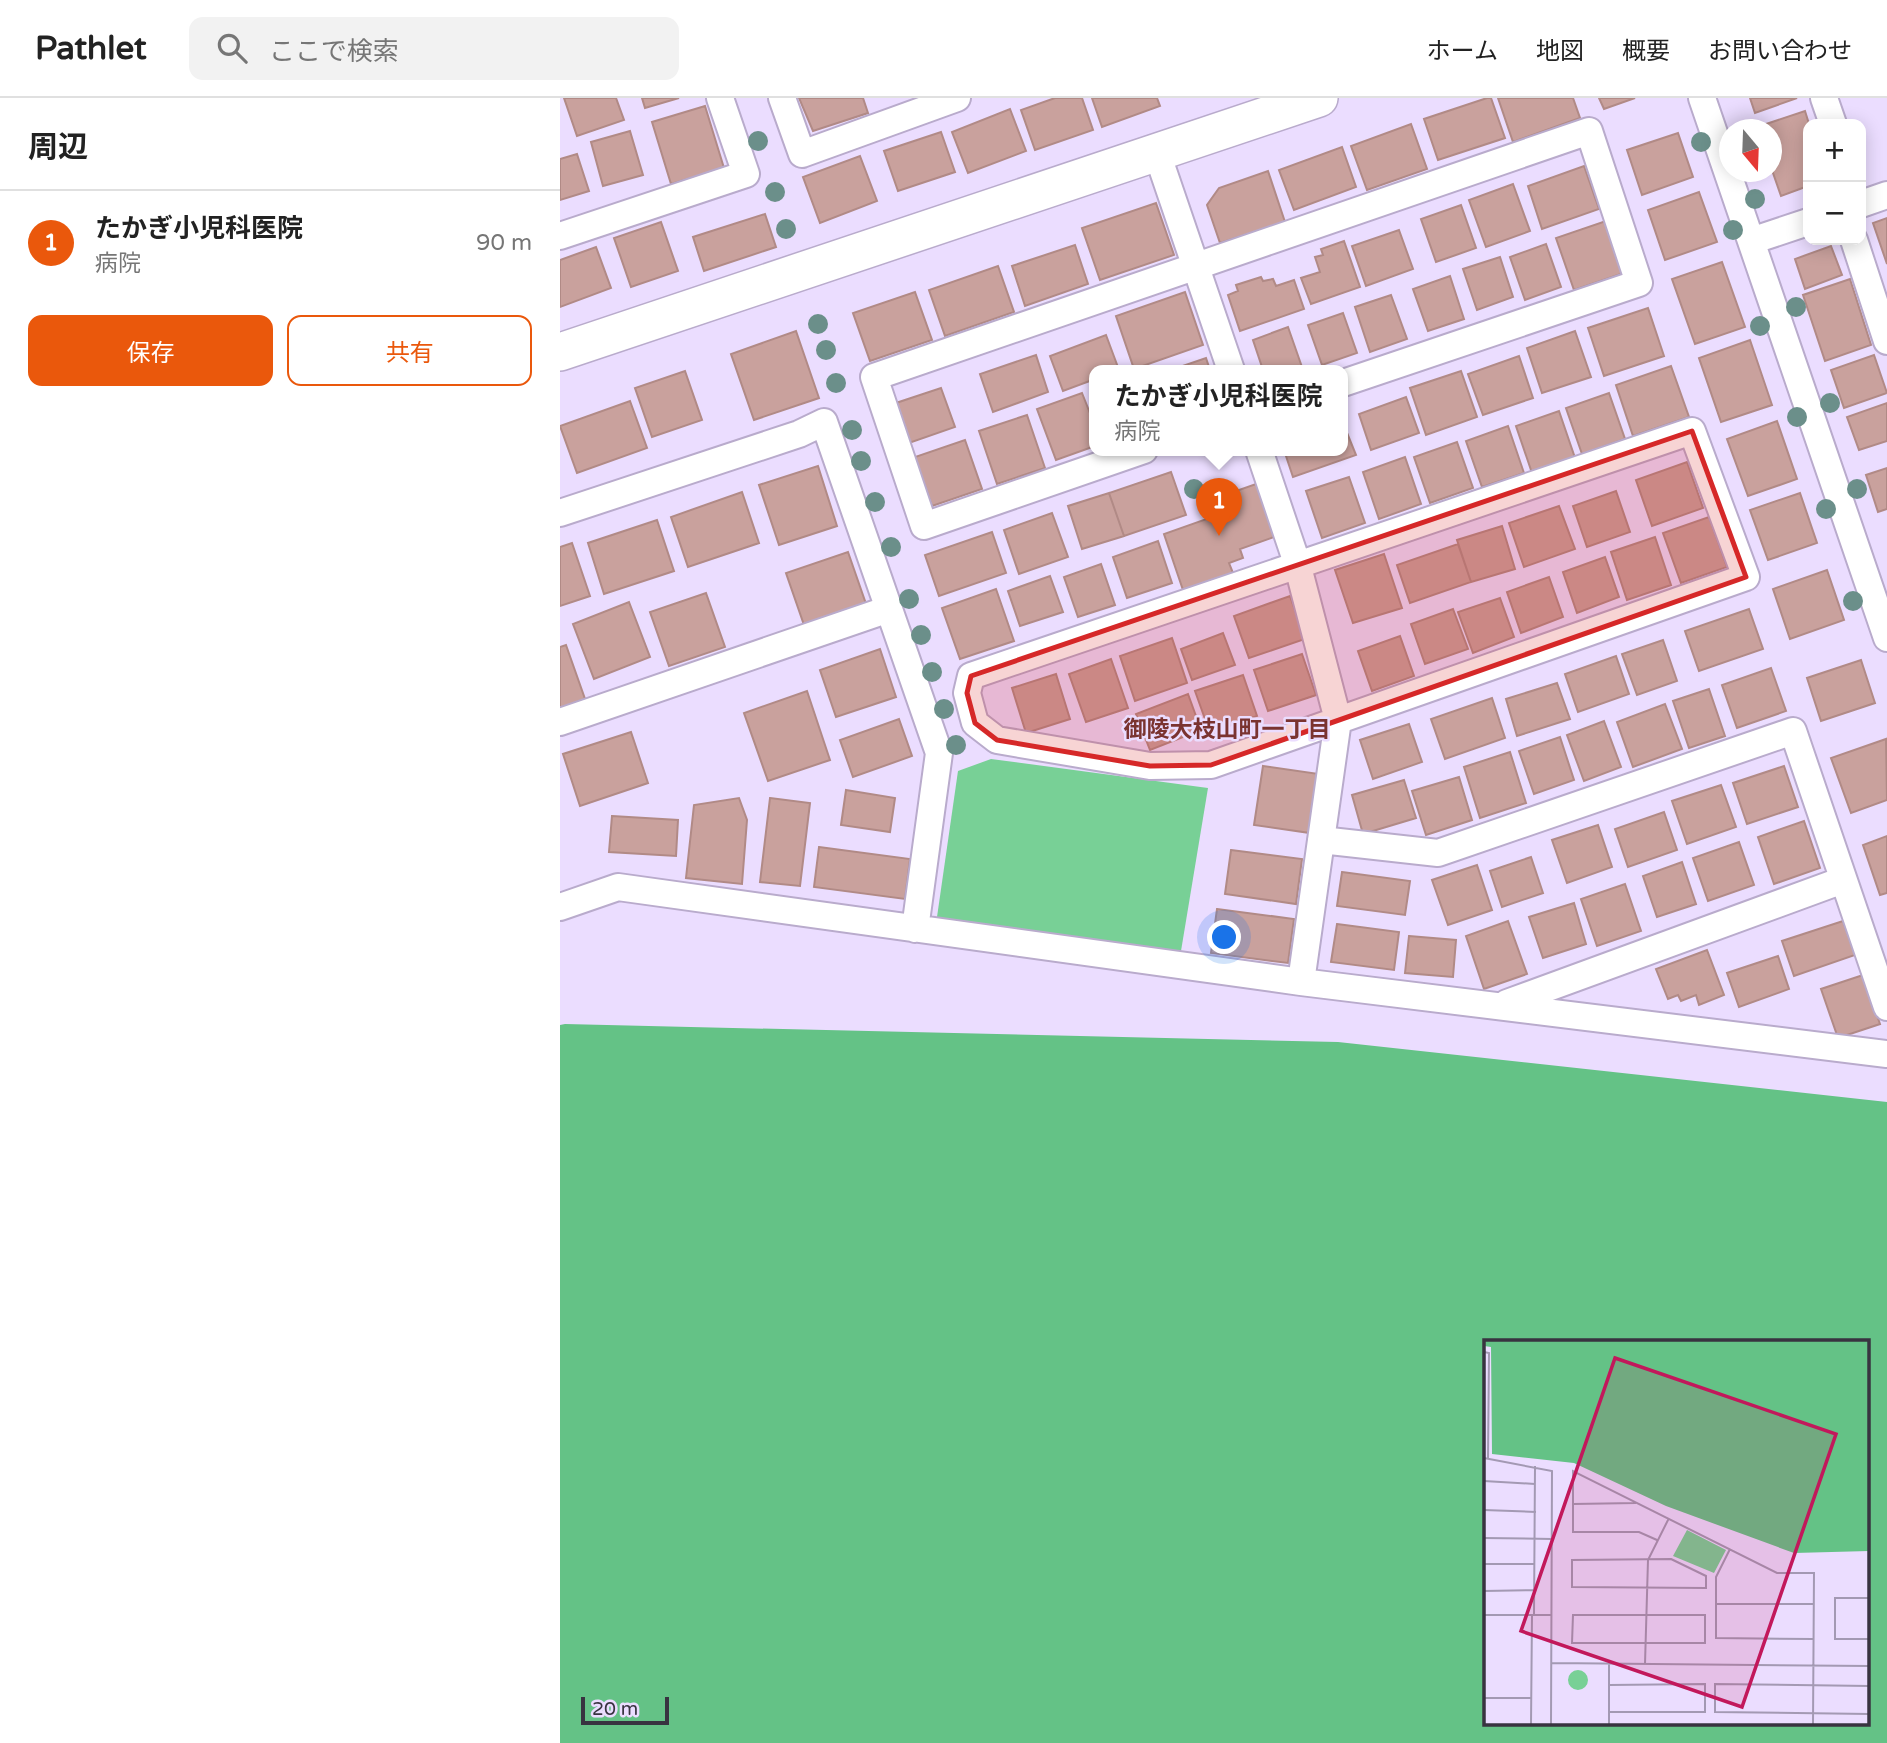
<!DOCTYPE html>
<html lang="ja">
<meta charset="utf-8">
<style>
:root{--surface:#fff;--page:#f2f2f2;--text:#222;--muted:#767676;--line:#e0e0e0;--accent:#ea580c}
body{margin:0;font-family:"Varela Round","Noto Sans JP",sans-serif;background:var(--page);color:var(--text)}
.controls{position:absolute;right:21px;top:21px;display:grid;overflow:hidden;border-radius:14px;box-shadow:0 4px 18px #0003}
.controls button{width:63px;height:63px;display:grid;place-items:center;padding:0;border:0;border-bottom:2px solid var(--line);background:var(--surface);color:var(--text);font:35px sans-serif}
.compass{position:absolute;left:1159px;top:21px;width:63px;height:63px;border-radius:50%;background:var(--surface);box-shadow:0 4px 18px #0003;rotate:161deg}
.scale{position:absolute;left:21px;bottom:18px;width:88px;box-sizing:border-box;padding-left:7px;border:4px solid #383340;border-top:0;font-size:19px;line-height:24px;white-space:nowrap;color:#383340;-webkit-text-stroke:5px #ebddff;paint-order:stroke}
.you{position:absolute;left:665px;top:840px;width:24px;height:24px;margin:-18px;border:5px solid #fff;border-radius:50%;background:#1a73e8;box-shadow:0 0 0 10px #1a73e833}
.badge{display:grid;place-items:center;width:46px;height:46px;border-radius:50%;background:var(--accent);color:#fff;font-size:23px;font-weight:700}
.pin{position:absolute;translate:-50% -58px;filter:drop-shadow(0 2px 4px #0008)}
.pin::after{content:'';position:absolute;top:37px;width:24px;height:21px;background:inherit;clip-path:polygon(0 0,100% 0,50% 100%)}
.popup{position:absolute;left:529px;top:267px;width:259px;height:91px;box-sizing:border-box;display:grid;place-content:center;border-radius:14px;background:var(--surface);filter:drop-shadow(0 2px 5px #0005);font-size:23px;white-space:nowrap;color:var(--muted)}
.popup b{font-size:26px;color:var(--text)}
.popup::after{content:'';position:absolute;left:50%;top:100%;margin-left:-14px;border:14px solid transparent;border-top-color:var(--surface)}
.list{margin:0;padding:0;list-style:none}
h2{display:flex;justify-content:space-between;align-items:center;height:91px;margin:0;padding:0 28px;font-size:30px}
h2 small{font-size:23px;font-weight:400;color:var(--muted)}
.list li{display:grid;grid-template-columns:46px 1fr auto;gap:21px;align-items:center;box-sizing:border-box;height:105px;padding:0 28px;border-top:2px solid var(--line)}
.list b{display:block;font-size:26px;white-space:nowrap}
.list p{margin:0;font-size:23px;white-space:nowrap;color:var(--muted)}
.list em{font-size:23px;font-style:normal;color:var(--muted)}
.actions{display:flex;gap:14px;padding:21px 28px}
.actions a{flex:1;padding:16px 0;border:2px solid var(--accent);border-radius:14px;text-align:center;font-size:24px;color:var(--accent)}
.actions .main{background:var(--accent);color:#fff}
.icon{flex:none;width:38px;height:38px;fill:none;stroke:currentColor;stroke-width:2;stroke-linecap:round;stroke-linejoin:round}
.map{position:relative;flex:none;width:1327px;height:1645px;overflow:hidden}
header{display:flex;align-items:center;gap:42px;box-sizing:border-box;height:98px;padding:0 35px;background:var(--surface);border-bottom:2px solid var(--line)}
header strong{font-size:33px}
nav{display:flex;gap:38px;margin-inline-start:auto;font-size:24px}
.search{width:490px;height:63px;background:var(--page);display:flex;align-items:center;gap:18px;box-sizing:border-box;padding:0 24px;border-radius:14px;color:var(--muted);font-size:26px}
main{display:flex}
aside{flex:1;background:var(--surface)}
.map>svg:first-child{display:block}
.green{fill:#78d096}
.forest{fill:#64c286;fill-rule:evenodd}
.building{fill:#c9a19d;stroke:#b18a86;stroke-width:2}
.lines{fill:none;stroke-linecap:round;stroke-linejoin:round}
.street-casing{stroke:#b9abcc;stroke-width:30}
.secondary-casing{stroke:#b9abcc;stroke-width:40}
.street{stroke:#fff;stroke-width:26}
.secondary{stroke:#fff;stroke-width:37}
.tree{fill:#6b8f8a}
.marked{fill:#d62828;fill-opacity:0.2;stroke:#d62828;stroke-width:5;stroke-linejoin:round}
.labels{text-anchor:middle;stroke-width:5;stroke-linejoin:round;paint-order:stroke}
.neighbourhood-label{font-size:23px;font-weight:bold;fill:#7a3330;stroke:#ebddff}
.inset-road{fill:none;stroke:#a399b3;stroke-width:2}
.view{fill:#c2185b;fill-opacity:0.15;stroke:#c2185b;stroke-width:3.5}
.inset-edge{fill:none;stroke:#383340;stroke-width:3.5}
</style>
<header>
<strong>Pathlet</strong>
<div class="search"><svg class="icon" aria-label="search" viewBox="0 0 24 24"><circle cx="10" cy="10" r="6"/><path d="M15 15l6 6"/></svg>ここで検索</div>
<nav><a>ホーム</a><a>地図</a><a>概要</a><a>お問い合わせ</a></nav>
</header>
<main>
<aside>
<h2>周辺<small></small></h2>
<ul class="list">
<li><span class="badge">1</span><div><b>たかぎ小児科医院</b><p>病院</p></div><em>90 m</em></li>
</ul>
<div class="actions"><a class="main">保存</a><a>共有</a></div>
</aside>
<div class="map">
<svg width="1327" height="1645" viewBox="0 0 1327 1645">
<rect width="100%" height="100%" fill="#ebddff"/>
<path class="green" d="M431,661L648,690L621,853L377,819L398,673Z"/>
<path class="forest" d="M5,926L778,944L1327,1004V1645H0V927ZM926,1244H1308V1626H926Z"/>
<path class="building" d="M4,0H56L64,22L17,38Z
M82,0H119L85,10Z
M239,0H303L308,15L253,33Z
M495,0H522L533,32L475,52L461,12Z
M532,0H597L600,8L542,29Z
M927,0H931L945,40L878,62L864,21Z
M938,0H1013L1020,20L953,44Z
M1039,0H1075L1044,11Z
M1190,0H1237L1195,15Z
M145,8L164,70L111,86L92,24Z
M450,11L466,53L408,75L392,34Z
M1245,13L1249,26L1248,88L1221,98L1212,72V32L1197,29Z
M851,26L867,71L807,92L791,48Z
M70,33L83,77L43,88L31,44Z
M381,34L395,74L338,93L324,53Z
M1118,35L1133,79L1082,97L1067,52Z
M782,49L796,89L734,112L719,72Z
M17,56L29,93L0,102V61Z
M300,58L317,103L260,125L243,79Z
M1024,68L1039,111L982,131L968,88Z
M708,73L725,124L660,145L647,107L659,90Z
M953,86L970,133L926,149L909,102Z
M1139,94L1157,144L1105,162L1088,112Z
M596,105L614,157L540,182L522,130Z
M901,107L916,150L876,164L861,121Z
M205,116L216,149L144,173L133,139Z
M1327,120V166L1313,125Z
M1046,123L1064,175L1014,192L996,140Z
M101,124L118,173L71,189L54,140Z
M839,132L853,171L806,188L792,148Z
M784,143L800,189L751,206L741,180L760,174L755,159L763,157L761,151Z
M986,146L1001,189L965,202L950,159Z
M515,147L528,186L465,208L452,168Z
M1271,148L1282,177L1245,191L1235,161Z
M36,149L51,190L0,209V162Z
M940,159L953,199L917,212L903,171Z
M1162,164L1185,229L1135,246L1112,181Z
M438,168L454,214L385,238L369,192Z
M890,178L904,221L868,233L853,191Z
M701,179L703,183L713,181L716,188L734,182L744,211L680,233L668,197L678,193L676,187Z
M1290,181L1311,247L1265,263L1243,197Z
M355,194L372,242L310,263L293,215Z
M625,194L643,247L574,271L556,218Z
M831,197L847,241L810,254L795,209Z
M1088,210L1104,258L1044,278L1028,230Z
M783,215L797,255L762,267L748,227Z
M728,229L743,272H703L693,242Z
M236,233L259,300L194,322L171,256Z
M1015,233L1031,279L982,295L967,250Z
M546,237L559,272H535V281L503,293L490,258Z
M1190,242L1212,307L1161,324L1139,260Z
M476,257L488,294L433,314L420,276Z
M1314,257L1327,295L1284,310L1271,272Z
M959,258L973,300L923,317L908,276Z
M646,260L650,272H611Z
M1111,268L1129,319L1073,338L1056,287Z
M125,273L142,322L92,339L75,290Z
M901,273L917,319L866,337L850,290Z
M381,290L395,329L346,346L333,306Z
M522,295L535,328V348L496,362L477,311Z
M1049,295L1065,341L1022,356L1006,310Z
M846,299L859,335L811,352L799,316Z
M70,303L87,350L17,375L0,328Z
M1327,305V343L1299,352L1287,319Z
M999,313L1015,360L972,375L956,328Z
M467,317L485,370L437,386L419,333Z
M1217,323L1237,381L1188,398L1167,341Z
M783,325L796,357L733,379L724,352H783Z
M948,328L964,375L922,389L906,343Z
M405,342L422,391L372,408L355,359Z
M897,344L913,390L870,405L854,359Z
M845,359L861,406L819,421L803,374Z
M1127,364L1143,410L1092,428L1076,382Z
M258,368L277,428L219,447L199,387Z
M1327,370V411L1318,414L1306,377Z
M611,374L626,417L564,438L549,395Z
M789,379L805,425L762,440L746,393Z
M696,386L714,439L680,451L683,460L669,465L673,475L623,492L604,436L661,416L656,400Z
M1056,393L1070,434L1027,449L1013,408Z
M182,394L199,445L128,469L111,419Z
M549,395L564,438L522,451L508,408Z
M1240,395L1257,445L1208,462L1190,412Z
M999,408L1015,451L964,469L949,425Z
M492,415L508,459L459,476L444,432Z
M1149,419L1167,469L1121,485L1103,435Z
M97,422L114,473L44,496L28,445Z
M942,428L955,471L911,484L897,442Z
M432,434L446,475L379,498L365,457Z
M1095,439L1111,487L1067,502L1051,454Z
M598,443L612,485L567,500L553,459Z
M12,445L30,498L0,508V449Z
M898,446L911,484L850,505L837,467Z
M288,454L306,506L244,527L226,475Z
M824,456L842,510L793,525L775,472Z
M1045,459L1059,499L1017,515L1003,474Z
M541,466L555,507L518,519L504,479Z
M1267,472L1284,522L1230,541L1213,491Z
M490,478L503,514L460,528L448,493Z
M989,479L1003,519L961,535L947,494Z
M436,491L454,543L400,561L382,510Z
M146,495L165,549L109,568L90,514Z
M730,498L745,541L689,560L674,518Z
M940,500L954,539L913,555L898,514Z
M69,504L90,559L34,581L13,526Z
M893,511L908,551L865,566L851,526Z
M1189,511L1203,551L1139,573L1125,533Z
M663,535L675,567L632,582L621,551Z
M840,538L854,578L812,593L798,553Z
M612,540L627,585L575,603L560,558Z
M1103,542L1117,583L1077,597L1062,556Z
M6,547L25,601L0,610V549Z
M320,551L336,599L276,619L260,572Z
M742,556L756,597L708,613L694,572Z
M1056,558L1069,596L1018,614L1005,576Z
M551,561L568,610L526,624L509,576Z
M1301,562L1315,605L1261,623L1247,580Z
M1211,570L1226,613L1177,630L1162,587Z
M496,576L510,621L466,635L452,590Z
M683,577L697,618L650,635L635,593Z
M997,585L1010,621L957,638L946,601Z
M1149,591L1165,638L1129,650L1113,603Z
M247,593L270,662L208,683L184,615Z
M628,596L641,632L590,652L576,616Z
M932,600L945,640L885,661L871,621Z
M1105,606L1122,651L1073,669L1057,624Z
M339,621L352,658L293,679L280,642Z
M1044,623L1061,669L1024,683L1007,637Z
M849,626L862,664L813,681L800,642Z
M71,634L88,685L20,708L3,656Z
M1000,639L1014,682L974,696L959,653Z
M1326,641L1327,702L1291,715L1271,660Z
M950,654L966,705L920,720L904,669Z
M703,668L759,676L750,735L694,727Z
M1224,668L1238,709L1187,726L1173,685Z
M899,679L912,722L866,737L852,693Z
M844,682L856,720L803,736L792,697Z
M1161,687L1176,729L1127,746L1112,703Z
M286,692L335,700L330,734L281,727Z
M179,700L187,722L182,786L126,780L134,707Z
M210,700L250,705L240,788L200,784Z
M1104,714L1117,752L1068,769L1055,731Z
M52,718L118,722L116,758L49,754Z
M1244,723L1260,770L1214,786L1198,739Z
M1038,727L1052,769L1007,785L992,742Z
M1327,738V795L1320,797L1303,747Z
M1179,744L1194,787L1148,803L1133,760Z
M259,749L350,761L345,801L254,789Z
M671,752L742,761L736,806L665,796Z
M971,759L983,795L942,809L930,773Z
M1122,764L1136,806L1097,819L1083,778Z
M917,767L932,812L888,827L872,782Z
M782,774L850,783L845,817L777,808Z
M1065,786L1081,833L1037,848L1021,801Z
M1014,805L1026,846L983,860L969,819Z
M657,811L734,821L728,865L651,855Z
M948,823L967,876L924,891L906,838Z
M1283,823L1295,857L1234,878L1222,843Z
M777,826L839,834L834,872L771,864Z
M849,838L896,842L893,879L845,875Z
M1147,852L1164,897L1139,907L1136,897L1121,903L1118,897L1108,901L1096,871Z
M1218,858L1229,891L1179,909L1167,875Z
M1303,877L1320,926L1278,940L1261,891Z"/>
<g class="lines">
<defs>
<path id="street" d="M222,0L242,56L397,0
M1142,0L1327,540
M1264,0L1273,26
M597,55L671,272
M1301,106L1327,97
M0,138L186,76L160,0
M1294,142L1327,243
M1191,143L1248,124
M1132,333L1186,479L651,667L590,668L437,642L415,625L407,595L411,578Z
M584,352L364,428L314,279L1029,33L1079,185L783,285
M699,352L737,465L778,622L741,884
M0,415L239,336L264,324L379,655L355,831
M0,624L329,511
M761,742L878,755L1233,633L1327,909
M0,809L58,789L741,884L1327,956
M947,905L1283,782"/>
<path id="secondary" d="M0,254L759,0"/>
</defs>
<use href="#street" class="street-casing"/>
<use href="#secondary" class="secondary-casing"/>
<use href="#street" class="street"/>
<use href="#secondary" class="secondary"/>
</g>
<g class="tree">
<circle cx="198" cy="43" r="10"/>
<circle cx="1141" cy="44" r="10"/>
<circle cx="215" cy="94" r="10"/>
<circle cx="1195" cy="101" r="10"/>
<circle cx="226" cy="131" r="10"/>
<circle cx="1173" cy="132" r="10"/>
<circle cx="1236" cy="209" r="10"/>
<circle cx="258" cy="226" r="10"/>
<circle cx="1200" cy="228" r="10"/>
<circle cx="266" cy="252" r="10"/>
<circle cx="276" cy="285" r="10"/>
<circle cx="1270" cy="305" r="10"/>
<circle cx="1237" cy="319" r="10"/>
<circle cx="292" cy="332" r="10"/>
<circle cx="301" cy="363" r="10"/>
<circle cx="634" cy="391" r="10"/>
<circle cx="1297" cy="391" r="10"/>
<circle cx="315" cy="404" r="10"/>
<circle cx="1266" cy="411" r="10"/>
<circle cx="331" cy="449" r="10"/>
<circle cx="349" cy="501" r="10"/>
<circle cx="1293" cy="503" r="10"/>
<circle cx="361" cy="537" r="10"/>
<circle cx="372" cy="574" r="10"/>
<circle cx="384" cy="611" r="10"/>
<circle cx="396" cy="647" r="10"/>
</g>
<path class="marked" d="M1132,333L1186,479L651,667L590,668L437,642L415,625L407,595L411,578Z"/>
<g class="labels">
<g class="neighbourhood-label">
<text x="667" y="639">御陵大枝山町一丁目</text>
</g>
</g>
<g transform="translate(924 1242)">
<rect width="385" height="385" fill="#ebddff"/>
<path d="M203,190L242,210L230,233L189,216ZM84 340a10 10 0 1 1 20 0a10 10 0 1 1-20 0Z" fill="#78d096"/>
<path d="M0,1H385V211L310,213L182,166L90,123L8,114L7,7L0,6Z" fill="#64c286"/>
<path class="inset-road" d="M0,12L5,13L4,118M0,118L68,131L67,384M0,141L51,144M89,164L152,163M0,170L52,172M0,198L68,199M173,200L155,192H89V131L293,233H330L329,384M246,209L232,237V298L329,299M187,219L222,236V248L88,247V220ZM0,224H51M0,251L51,250M385,258H351V299H385M232,264H329M0,275H68M50,275L51,126M89,275H221V303H88ZM68,323L385,326M125,324V384M161,324L164,220L185,178M125,345L221,344V372H125M385,346L231,344V372L385,374M0,358H47M47,384L48,275"/>
<path class="view" d="M131,18L352,94L258,367L37,291Z"/>
<rect width="385" height="385" class="inset-edge"/>
</g>
</svg>
<div class="controls">
<button>+</button>
<button>−</button>
</div>
<svg class="compass" viewBox="-18 -18 36 36"><path d="M0-13l5 13h-10z" fill="#e53935"/><path d="M0 13l5-13h-10z" fill="#767676"/></svg>
<div class="scale">20 m</div>
<div class="you"></div>
<div class="pin badge" style="left:659px;top:438px">1</div>
<div class="popup"><b>たかぎ小児科医院</b>病院</div>
</div>
</main>
